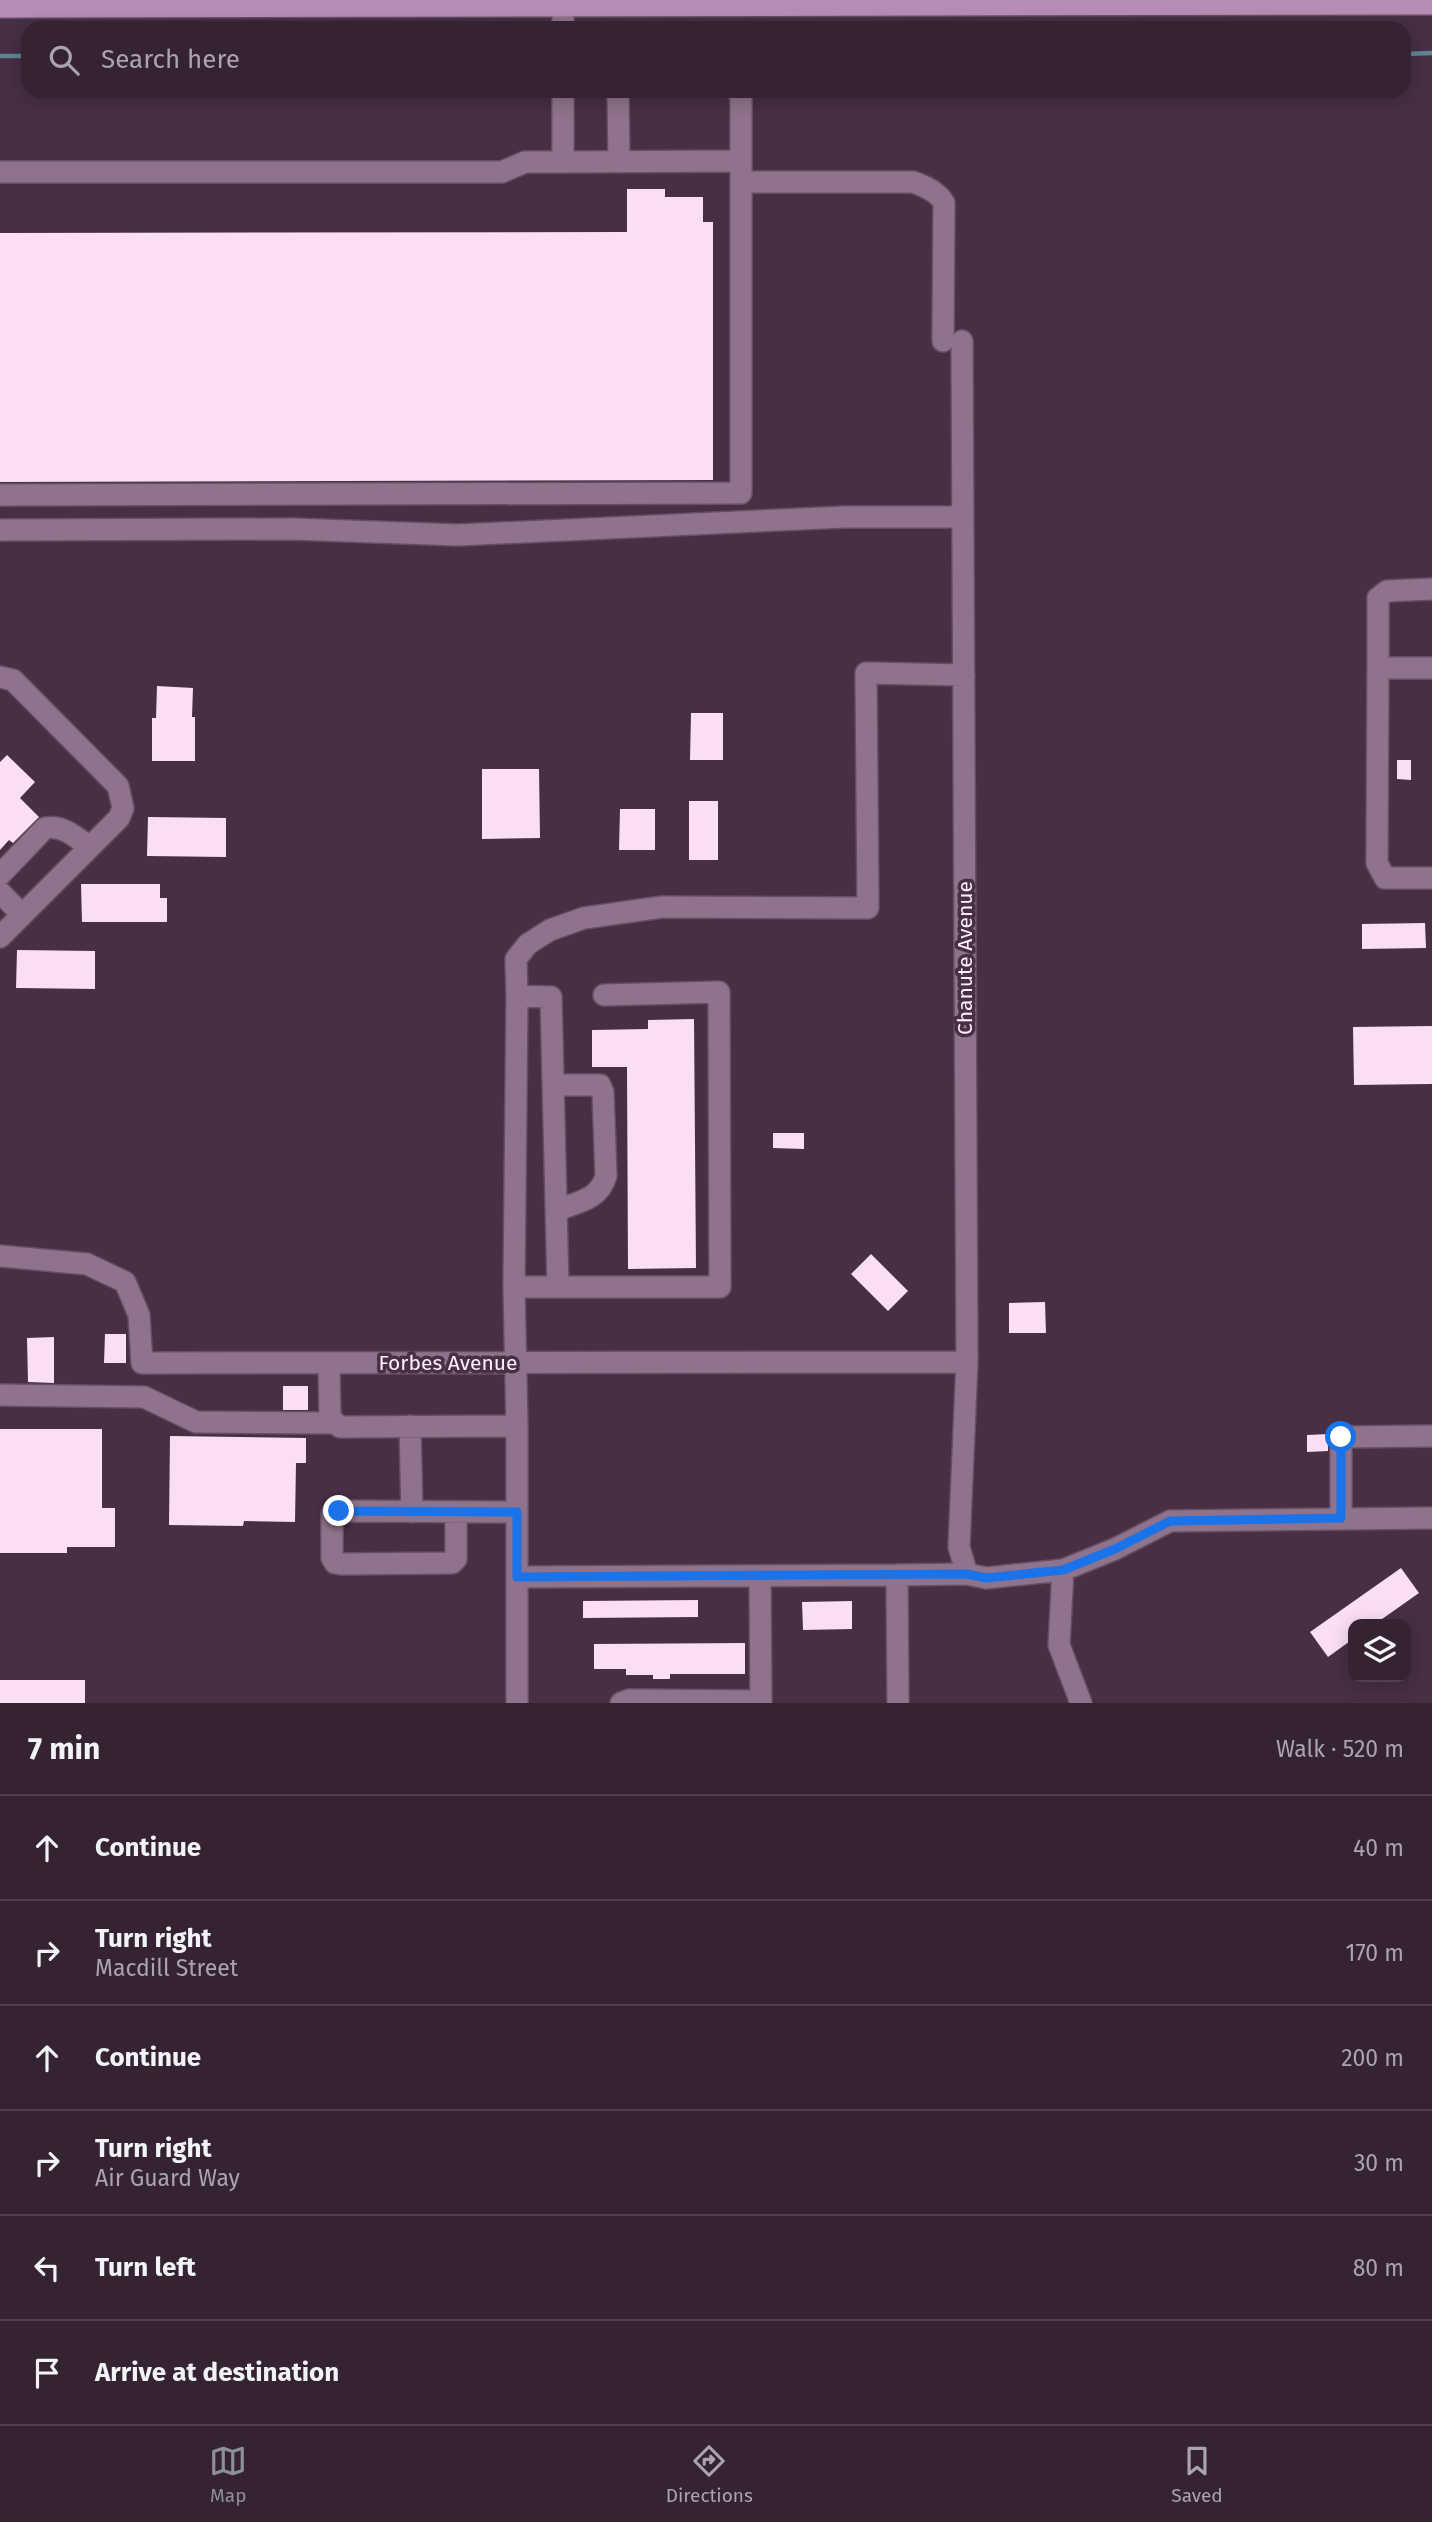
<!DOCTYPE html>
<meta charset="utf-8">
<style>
:root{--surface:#352334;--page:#402f40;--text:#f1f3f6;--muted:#aaa4ac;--line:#4f404f;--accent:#8c9099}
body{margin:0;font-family:"Fira Sans",sans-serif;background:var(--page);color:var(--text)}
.controls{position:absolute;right:21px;bottom:21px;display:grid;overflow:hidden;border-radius:14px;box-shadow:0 4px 18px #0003}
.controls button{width:63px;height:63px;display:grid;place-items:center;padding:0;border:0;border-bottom:2px solid var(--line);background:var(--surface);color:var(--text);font:35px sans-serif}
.stop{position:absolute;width:21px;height:21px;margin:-16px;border:5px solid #1a73e8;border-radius:50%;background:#fff}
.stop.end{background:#1a73e8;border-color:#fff;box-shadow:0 2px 7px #0008}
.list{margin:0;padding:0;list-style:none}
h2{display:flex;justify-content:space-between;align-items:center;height:91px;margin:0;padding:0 28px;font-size:30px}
h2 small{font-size:23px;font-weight:400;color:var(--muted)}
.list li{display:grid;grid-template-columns:46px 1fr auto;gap:21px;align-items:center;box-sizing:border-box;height:105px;padding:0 28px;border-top:2px solid var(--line)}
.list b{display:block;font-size:26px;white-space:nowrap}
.list p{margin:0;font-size:23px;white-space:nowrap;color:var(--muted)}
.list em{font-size:23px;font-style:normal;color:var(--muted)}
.icon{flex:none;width:38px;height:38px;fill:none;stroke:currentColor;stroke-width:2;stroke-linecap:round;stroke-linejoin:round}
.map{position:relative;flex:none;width:1432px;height:1703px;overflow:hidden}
.search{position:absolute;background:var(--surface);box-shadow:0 4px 18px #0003;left:21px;right:21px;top:21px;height:77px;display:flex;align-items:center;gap:18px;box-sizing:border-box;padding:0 24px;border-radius:21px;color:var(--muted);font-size:26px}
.sheet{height:721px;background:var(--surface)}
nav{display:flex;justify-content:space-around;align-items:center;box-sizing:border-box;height:98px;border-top:2px solid var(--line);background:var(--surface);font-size:19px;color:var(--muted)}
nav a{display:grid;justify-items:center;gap:4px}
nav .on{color:var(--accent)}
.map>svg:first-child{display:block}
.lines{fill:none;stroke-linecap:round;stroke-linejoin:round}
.stream{stroke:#5e8590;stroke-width:4.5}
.building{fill:#f9def6}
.minor-casing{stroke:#644e62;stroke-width:24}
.major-casing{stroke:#644e62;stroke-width:24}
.minor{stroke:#8f738c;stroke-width:21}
.major{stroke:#b88db5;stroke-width:21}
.route{stroke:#1a73e8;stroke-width:9}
.labels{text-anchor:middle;stroke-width:7;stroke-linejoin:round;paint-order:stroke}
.street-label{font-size:21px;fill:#ffeffd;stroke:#472f45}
</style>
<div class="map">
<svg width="1432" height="1703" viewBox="0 0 1432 1703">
<rect width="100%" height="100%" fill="#472f45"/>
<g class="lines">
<path class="stream" d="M1404,54L1432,53
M0,56H28"/>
</g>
<path class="building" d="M627,189H665V197H703V222H713V480L0,482V233L627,232Z
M157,686L193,688L192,717H195V761H152V718H156Z
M691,713H723V760H690Z
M7,755L35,782L20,798L39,817L13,843L9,840L0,850V762Z
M1397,760H1411V780L1397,779Z
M482,769H539L540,838L482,839Z
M689,801H718V860H689Z
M620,809H655V850H619Z
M148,817L226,818V857L147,856Z
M81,884H160V898H167V922H82Z
M1425,923L1426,948L1362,949V924Z
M17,950L95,951V989L16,988Z
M694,1019L696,1268L628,1269L627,1067H592V1030L648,1029V1020Z
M1432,1026V1084L1354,1085L1353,1027Z
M773,1133H804V1149L773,1148Z
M871,1254L908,1291L888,1311L851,1274Z
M1045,1302L1046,1333H1009V1303Z
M105,1334H126V1363H104Z
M54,1337V1383L28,1382L27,1338Z
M283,1386H308V1410H283Z
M0,1429H102V1508H115V1547H67V1553H0Z
M1328,1434V1451L1307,1452V1435Z
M170,1436L306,1438V1463H296L295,1522L244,1521L243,1526L169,1525Z
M1401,1568L1419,1593L1375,1624H1353V1639L1328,1657L1310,1632Z
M698,1600V1617L583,1618V1601Z
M852,1601V1629L803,1630L802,1602Z
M745,1643V1674H670V1679H653V1675H626V1669H594V1644Z
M0,1680H85V1703H0Z"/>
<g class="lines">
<defs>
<path id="minor" d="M563,5V28
M618,91L619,162
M737,91L741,95V161
M0,172H502L525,162H563
M741,182H913C925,186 938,192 944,203L943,341
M962,341L967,1362L959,1547L967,1574
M0,495L741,493V161L563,162V91
M0,530L292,529L458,535L844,517H963
M1432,589L1387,591L1378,598V668H1432
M1378,668L1377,863L1385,878H1432
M0,677L13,680L118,786L123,808L119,818L0,937
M0,875L45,828C64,825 75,837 90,847
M0,892L22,915
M517,996L516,959L528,944L550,930L584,918L662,907L868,908L866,673L964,675
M554,1085H600L603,1092L606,1176C599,1200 578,1202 557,1210
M0,1256L87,1264L125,1282L139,1315L142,1363L967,1362
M514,1287L517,996L551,997L558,1287
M329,1364L330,1418L340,1427L517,1426
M0,1395L144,1397L196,1422L333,1423
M410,1426L412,1512
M456,1512V1559L452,1563L341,1564L335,1563L332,1558V1514L339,1511L517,1512
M1341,1518V1437L1432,1436
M1063,1570L1059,1645L1081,1703
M760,1576L761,1703
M517,1577L897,1575
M517,1703V1426L514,1287H720L719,992L604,995
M621,1703L629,1700L761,1701
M898,1703L897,1575L967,1574L986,1578L1063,1570L1115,1549L1170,1521L1432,1518"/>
<path id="major" d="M0,7L1432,4"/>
</defs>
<use href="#minor" class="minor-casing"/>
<use href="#major" class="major-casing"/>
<use href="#minor" class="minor"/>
<use href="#major" class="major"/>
</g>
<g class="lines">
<path class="route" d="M339,1511L517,1512V1577L967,1574L986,1578L1063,1570L1115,1549L1170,1521L1341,1518V1437"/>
</g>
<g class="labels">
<g class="street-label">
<text transform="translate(965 958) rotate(-90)" y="7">Chanute Avenue</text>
<text x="448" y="1370">Forbes Avenue</text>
</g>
</g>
</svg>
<div class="controls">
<button><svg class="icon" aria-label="layers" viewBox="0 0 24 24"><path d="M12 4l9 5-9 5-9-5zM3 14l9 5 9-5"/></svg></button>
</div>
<div class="stop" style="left:1341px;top:1437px"></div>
<div class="stop end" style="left:339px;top:1511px"></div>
<div class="search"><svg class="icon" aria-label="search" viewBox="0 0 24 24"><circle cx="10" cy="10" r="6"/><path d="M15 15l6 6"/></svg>Search here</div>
</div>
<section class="sheet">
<h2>7 min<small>Walk · 520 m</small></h2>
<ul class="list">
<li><svg class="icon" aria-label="ahead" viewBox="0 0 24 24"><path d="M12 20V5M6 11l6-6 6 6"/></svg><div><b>Continue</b></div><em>40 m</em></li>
<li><svg class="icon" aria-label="right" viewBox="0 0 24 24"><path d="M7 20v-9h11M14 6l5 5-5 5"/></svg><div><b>Turn right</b><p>Macdill Street</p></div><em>170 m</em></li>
<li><svg class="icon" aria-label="ahead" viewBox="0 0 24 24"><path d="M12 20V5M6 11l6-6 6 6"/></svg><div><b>Continue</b></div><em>200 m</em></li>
<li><svg class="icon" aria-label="right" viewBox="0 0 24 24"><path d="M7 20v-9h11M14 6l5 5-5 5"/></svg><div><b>Turn right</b><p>Air Guard Way</p></div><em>30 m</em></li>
<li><svg class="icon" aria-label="left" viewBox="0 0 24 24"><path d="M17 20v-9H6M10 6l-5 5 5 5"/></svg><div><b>Turn left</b></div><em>80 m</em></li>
<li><svg class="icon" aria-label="arrive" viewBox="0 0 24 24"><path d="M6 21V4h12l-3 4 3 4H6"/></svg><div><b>Arrive at destination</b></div></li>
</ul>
</section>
<nav>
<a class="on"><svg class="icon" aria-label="map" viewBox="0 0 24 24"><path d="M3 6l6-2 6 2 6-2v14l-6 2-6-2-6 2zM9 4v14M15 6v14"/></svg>Map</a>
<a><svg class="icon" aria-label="directions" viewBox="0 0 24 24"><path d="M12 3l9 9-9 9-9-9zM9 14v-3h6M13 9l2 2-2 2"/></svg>Directions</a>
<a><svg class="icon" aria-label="saved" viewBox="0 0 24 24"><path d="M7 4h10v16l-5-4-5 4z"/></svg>Saved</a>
</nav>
